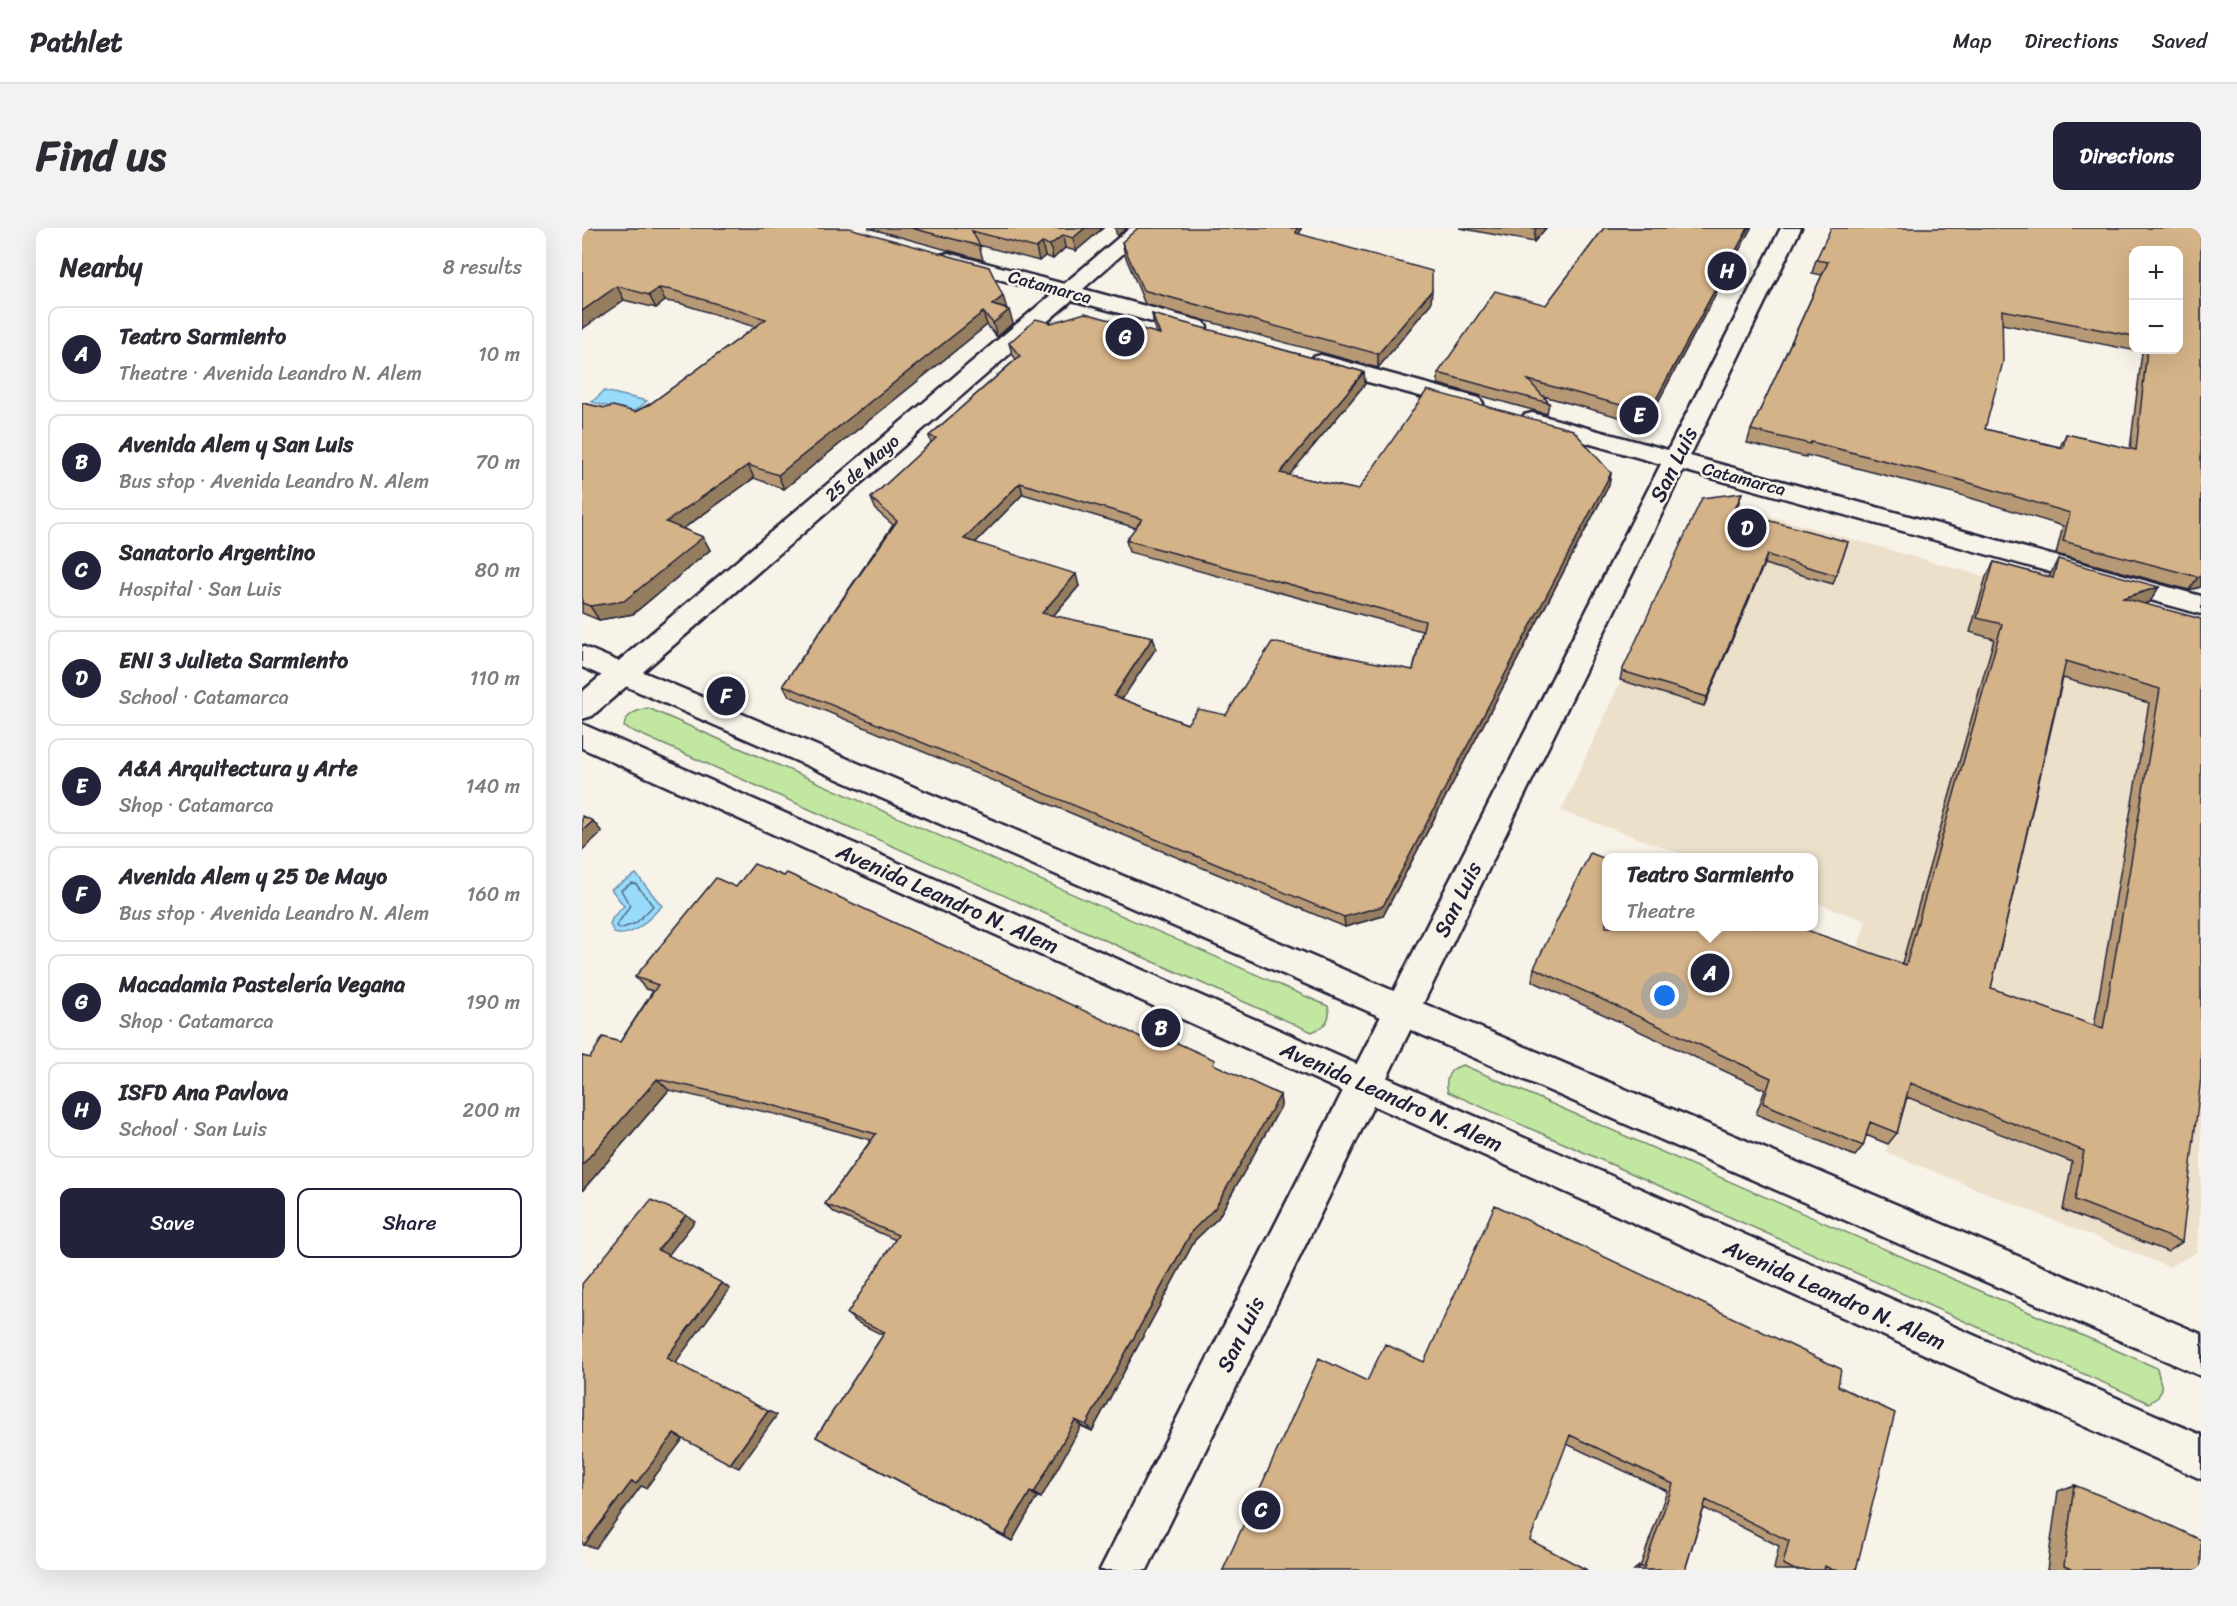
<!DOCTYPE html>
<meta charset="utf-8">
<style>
:root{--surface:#fff;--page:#f2f2f3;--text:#2b2b33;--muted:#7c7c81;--line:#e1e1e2;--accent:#22223b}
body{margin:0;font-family:Sriracha,sans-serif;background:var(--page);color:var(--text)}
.controls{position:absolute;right:18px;top:18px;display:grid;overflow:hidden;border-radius:12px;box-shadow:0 6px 24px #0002}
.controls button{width:54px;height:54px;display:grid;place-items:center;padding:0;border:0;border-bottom:2px solid var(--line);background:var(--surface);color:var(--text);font:30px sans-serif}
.you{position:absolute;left:1083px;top:768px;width:21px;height:21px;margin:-15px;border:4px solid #fff;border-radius:50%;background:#1a73e8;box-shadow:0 0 0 9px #1a73e833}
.badge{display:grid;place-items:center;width:39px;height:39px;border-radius:50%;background:var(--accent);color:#fff;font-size:20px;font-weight:700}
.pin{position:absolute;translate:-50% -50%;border:3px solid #fff;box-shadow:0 2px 6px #0006}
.popup{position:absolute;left:1020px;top:625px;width:216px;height:78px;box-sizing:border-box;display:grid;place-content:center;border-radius:12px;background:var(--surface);filter:drop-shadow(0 2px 4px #0005);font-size:20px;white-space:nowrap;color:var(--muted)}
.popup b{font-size:22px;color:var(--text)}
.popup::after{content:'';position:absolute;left:50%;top:100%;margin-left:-12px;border:12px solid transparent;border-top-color:var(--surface)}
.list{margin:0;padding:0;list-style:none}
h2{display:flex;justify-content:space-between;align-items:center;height:78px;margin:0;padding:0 24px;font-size:26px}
h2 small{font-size:20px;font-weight:400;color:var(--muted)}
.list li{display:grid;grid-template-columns:39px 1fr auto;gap:18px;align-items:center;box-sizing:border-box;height:96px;margin:0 12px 12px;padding:0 12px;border:2px solid var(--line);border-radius:12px}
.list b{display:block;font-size:22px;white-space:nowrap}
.list p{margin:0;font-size:20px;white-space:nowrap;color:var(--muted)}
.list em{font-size:20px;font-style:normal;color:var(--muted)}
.actions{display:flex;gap:12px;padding:18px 24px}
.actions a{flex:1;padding:14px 0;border:2px solid var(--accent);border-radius:12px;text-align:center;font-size:21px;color:var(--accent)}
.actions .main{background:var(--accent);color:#fff}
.map{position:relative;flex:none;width:1619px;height:1342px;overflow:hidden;border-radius:12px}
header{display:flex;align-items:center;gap:36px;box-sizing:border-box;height:84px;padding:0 30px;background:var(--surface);border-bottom:2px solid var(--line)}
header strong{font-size:28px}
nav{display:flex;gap:33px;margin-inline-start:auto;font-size:21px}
.intro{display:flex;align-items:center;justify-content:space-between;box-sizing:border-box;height:144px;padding:0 36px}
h1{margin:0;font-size:42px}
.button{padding:15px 27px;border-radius:12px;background:var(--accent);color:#fff;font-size:21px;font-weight:700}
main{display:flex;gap:36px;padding:0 36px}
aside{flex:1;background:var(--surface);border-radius:12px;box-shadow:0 6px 24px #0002}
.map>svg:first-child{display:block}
.built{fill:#ede0cb}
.green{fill:#c2e7a1;stroke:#72846e;stroke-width:1.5}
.water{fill:#98dbfa;stroke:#6991ae;stroke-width:1.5}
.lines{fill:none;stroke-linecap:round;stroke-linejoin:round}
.shore{stroke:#516c87;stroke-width:1.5}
.minor-casing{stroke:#22223b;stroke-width:5}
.tertiary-casing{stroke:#22223b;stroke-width:5}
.minor{fill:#f7f3e8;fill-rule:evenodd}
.tertiary{fill:#f7f3e8;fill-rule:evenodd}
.wall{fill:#b79a75;stroke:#22223b;stroke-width:1.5;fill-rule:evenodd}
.shaded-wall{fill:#957d5f;stroke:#22223b;stroke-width:1.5}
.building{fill:#d5b388;stroke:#22223b;stroke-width:1.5;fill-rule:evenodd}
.labels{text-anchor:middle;stroke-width:5;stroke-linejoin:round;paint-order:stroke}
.far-street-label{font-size:18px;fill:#22223b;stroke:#f7f3e8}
.street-label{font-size:22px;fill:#22223b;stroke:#f7f3e8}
</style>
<header>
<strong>Pathlet</strong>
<nav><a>Map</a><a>Directions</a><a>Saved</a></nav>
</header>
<div class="intro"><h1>Find us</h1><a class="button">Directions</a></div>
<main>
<aside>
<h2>Nearby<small>8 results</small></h2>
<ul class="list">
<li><span class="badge">A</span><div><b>Teatro Sarmiento</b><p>Theatre · Avenida Leandro N. Alem</p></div><em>10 m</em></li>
<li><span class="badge">B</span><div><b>Avenida Alem y San Luis</b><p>Bus stop · Avenida Leandro N. Alem</p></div><em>70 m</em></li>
<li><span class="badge">C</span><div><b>Sanatorio Argentino</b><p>Hospital · San Luis</p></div><em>80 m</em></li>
<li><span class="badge">D</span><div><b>ENI 3 Julieta Sarmiento</b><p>School · Catamarca</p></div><em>110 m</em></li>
<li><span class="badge">E</span><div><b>A&amp;A Arquitectura y Arte</b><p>Shop · Catamarca</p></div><em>140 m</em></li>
<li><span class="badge">F</span><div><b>Avenida Alem y 25 De Mayo</b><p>Bus stop · Avenida Leandro N. Alem</p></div><em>160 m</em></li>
<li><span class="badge">G</span><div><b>Macadamia Pastelería Vegana</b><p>Shop · Catamarca</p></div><em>190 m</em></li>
<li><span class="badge">H</span><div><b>ISFD Ana Pavlova</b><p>School · San Luis</p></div><em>200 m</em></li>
</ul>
<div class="actions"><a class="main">Save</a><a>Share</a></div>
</aside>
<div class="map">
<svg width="1619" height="1342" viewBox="0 0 1619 1342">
<rect width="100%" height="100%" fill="#f7f3e8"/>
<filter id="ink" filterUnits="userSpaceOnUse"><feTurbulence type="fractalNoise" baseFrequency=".0167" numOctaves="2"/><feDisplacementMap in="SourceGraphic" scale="12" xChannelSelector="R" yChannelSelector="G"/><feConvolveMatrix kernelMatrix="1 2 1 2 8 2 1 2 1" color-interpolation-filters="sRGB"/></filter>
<g filter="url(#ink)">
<path class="built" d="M1144,276L1619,409V972L1615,1024L1587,1039L1304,924L1322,858L1271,734L1284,693L1232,674V630L1109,629L979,583L1086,349Z"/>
<path class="green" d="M66,480L746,778C750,792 742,799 730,804L42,499C43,486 55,482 66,480Z
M881,837L1575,1140L1580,1161L1576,1169L1567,1175L866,864C862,851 867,840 881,837Z"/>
<path class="water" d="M22,163L65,173L51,185L10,174Z
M54,646L80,678C67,690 52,711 32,705L28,696L31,689L42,678L29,661Z"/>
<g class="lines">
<path class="shore" d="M50,655L54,656L71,678L54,695L38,701L34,698L48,678L39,662Z"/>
<defs>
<path id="minor" d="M548,0H570L501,61L622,94L625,99L622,104L614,106L490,72L10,488L0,491V464L470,66L359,35L356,31L359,27L366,25L482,56Z
M1199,0H1219L1108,228L1619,368V386L1101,242L565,1342H518L1079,236L942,197L938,192L942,187L950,185L1086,222Z
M739,127L897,170L901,175L897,180L889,182L731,139L728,134L731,129Z"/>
<path id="tertiary" d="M0,418L1619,1106V1148L0,439Z
M0,496L1619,1207V1251L0,520Z"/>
</defs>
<use href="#minor" class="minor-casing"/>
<use href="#tertiary" class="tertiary-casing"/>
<use href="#minor" class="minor"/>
<use href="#tertiary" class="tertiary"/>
</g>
<path class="wall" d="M0,0L424,81L431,95L415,109L405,97L202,261L172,250L101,301L121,309L128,322L51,386L17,392L0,385V175L23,180L53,184L68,176L173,99L97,75L83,73L74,80L42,72Z
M286,0H521L494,23L483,20L471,31L463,28L457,33L397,17L401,32Z
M719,0L717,6L849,75L796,140L563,76L543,27L540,14Z
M877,0H964L952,14Z
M1022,0H1169L1070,185L1052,179L1044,191L961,168L967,175L965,186L856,156V145L964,77Z
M1619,0V359L1607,362L1474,326L1481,298L1372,265L1224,227V229L1165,215L1169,202L1240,47L1230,45L1234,32ZM1551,22L1596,122H1551ZM1420,96L1560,124L1548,221L1484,206L1478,219L1403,201Z
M570,86L782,144L783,156L707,247L776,262L1029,245L1027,257L801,688L763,699L207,468L201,457L311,297L294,282L289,270L349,215L347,208L434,131L430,126L427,115L469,95L575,105L572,97ZM441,266L554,300L544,312L547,324L840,403L831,442L605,496L540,471L574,420L571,409L471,388L497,358L393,315Z
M1157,274L1153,284L1266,314L1251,356L1182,336L1122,478L1038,452L1040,443Z
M1476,331L1568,374L1562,376L1619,391L1600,1014L1586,1024L1481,982L1490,934L1325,869L1315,905L1306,916L1284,907L1281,918L1273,928L1174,886L1183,862L950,753L952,740L1320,735L1412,411L1388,404L1404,349L1412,334L1467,349ZM1481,450L1567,475L1512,798L1409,760Z
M154,659L576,817L635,838L698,867L699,878L636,990L613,1012L510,1203L499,1198L459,1270L455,1269L430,1313L234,1209L301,1107L275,1094L265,1086L314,1012L253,985L243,976L289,912L197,887L87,862L0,963V828L8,830L38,814L71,763L64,761L53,749Z
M842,1134L1256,1158L1274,1342H1194L1192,1341L1197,1318L1122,1280L1103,1342H1052L1057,1338L1058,1339L1085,1263L985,1216L641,1342L785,1153Z
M1492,1257L1619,1342H1465L1476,1263Z"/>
<path class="shaded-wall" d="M503,0H521L494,23L491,10Z
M533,0H545L535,8Z
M715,0H719L714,18V5Z
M955,0H964L952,14L953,2Z
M1166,0H1169L1070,185L1073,173Z
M481,7L483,20L471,31L468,17Z
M460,15L463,28L457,33L454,20Z
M35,58L42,72L0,101V83Z
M77,60L83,73L74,80L67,67Z
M850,62L849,75L796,140V126Z
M421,68L425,81L410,77Z
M427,82L431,95L415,109L411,95Z
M401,84L405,97L202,261L196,247Z
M782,144L783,156L699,257L698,245Z
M1054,168L1052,179L1044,191L1046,179Z
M166,237L172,250L92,307L84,294Z
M1029,245L1027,257L801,688L763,699L762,689Z
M438,255L441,266L386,322L382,311Z
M1160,265L1157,274L1149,293L1152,283Z
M121,309L128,322L51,386L17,392L8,378Z
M1185,327L1182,336L1122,478L1125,469Z
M494,346L497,358L463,397L460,385Z
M1619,348V359L1607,362L1616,349Z
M1577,359L1568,374L1532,385L1541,370Z
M571,409L574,420L535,479L532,468Z
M11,593L20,604L0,622V603Z
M75,851L87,862L0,963V937Z
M698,867L699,878L636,990L613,1012L510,1203L504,1197L610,1003Z
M104,987L113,993L85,1029L76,1022Z
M140,1055L148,1061L93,1135L84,1130Z
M186,1183L195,1187L157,1240L148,1236Z
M493,1192L499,1198L459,1270L452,1265Z
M92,1206L101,1211L64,1260L59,1258L14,1320L2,1317L50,1253Z
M448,1264L455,1269L430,1313L422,1308Z"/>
<path class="building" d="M0,0H267L407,39L421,68L410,77L427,82L411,95L401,84L196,247L166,237L84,294L121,309L42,373L8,378L0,375V175L23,180L31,178L53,184L68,176L184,91L90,62L77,60L67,67L35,58L0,83Z
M329,0H503L491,10L481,7L468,17L460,15L454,20L390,3L398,18Z
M556,0H715L714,5L850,43V62L796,126L561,62L540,14Z
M1022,0H1166L1073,173L1054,168L1046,179L946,152L967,175L856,145L913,63L964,77Z
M1249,0H1619V348L1616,349L1481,313L1488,285L1378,252L1229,214L1228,216L1169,202L1246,34L1234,32ZM1551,22H1596V122H1565L1554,222L1484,206L1481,220L1403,201L1421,134L1420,82L1551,108Z
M503,85L578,106L570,86L782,144L698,245L776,262L845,162L991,202L1029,245L801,678L762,689L201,457L315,293L289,270L354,210L347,208L438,128L427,115L454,91L469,95ZM438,255L560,291L544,312L843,393L831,442L690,414L644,487L616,481L605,496L532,468L571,409L460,385L494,346L382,311Z
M1160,265L1152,283L1266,314L1254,347L1185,327L1125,469L1040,443L1120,270Z
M1476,331L1577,359L1541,370L1619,391V849L1600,1014L1493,972L1502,923L1328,855L1315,905L1288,894L1281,918L1181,875L1189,850L952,740L1008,625L1024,631V699H1216L1324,737L1420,396L1395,390L1412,334L1471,350ZM1484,433L1578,461L1521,801L1409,760Z
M0,588L11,593L0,603Z
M172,636L202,648L205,645L576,817L582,809L633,832L631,836L698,867L633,980L610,1003L504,1197L493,1192L452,1265L448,1264L422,1308L234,1209L303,1104L265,1086L316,1007L243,976L294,906L186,876L75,851L0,937V828L8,830L21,809L38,814L76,757L53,749L134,650L154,659Z
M69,972L104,987L76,1022L140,1055L84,1130L186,1183L148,1236L92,1206L54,1256L50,1253L2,1317L0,1315V1056Z
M913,977L1259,1141L1256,1158L1313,1185L1274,1342H1251L1243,1338L1242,1342H1213L1201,1336L1207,1313L1124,1272L1103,1342H1056L1057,1338L1062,1340L1091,1256L988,1207L948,1312L1005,1342H641L737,1130L785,1153L803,1116L842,1134Z
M1492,1257L1562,1285L1619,1312V1342H1492L1482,1338Z"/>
</g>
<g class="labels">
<g class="far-street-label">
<text transform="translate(468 59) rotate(15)" y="6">Catamarca</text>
<text transform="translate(280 240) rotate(-41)" y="6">25 de Mayo</text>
<text transform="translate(1162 251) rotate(15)" y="6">Catamarca</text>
</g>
<g class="street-label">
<text transform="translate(1091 236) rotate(-64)" y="8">San Luis</text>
<text transform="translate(366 670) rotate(24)" y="8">Avenida Leandro N. Alem</text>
<text transform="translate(875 671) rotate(-64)" y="8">San Luis</text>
<text transform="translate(810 868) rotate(24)" y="8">Avenida Leandro N. Alem</text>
<text transform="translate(1253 1066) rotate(24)" y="8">Avenida Leandro N. Alem</text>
<text transform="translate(658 1106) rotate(-64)" y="8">San Luis</text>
</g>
</g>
</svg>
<div class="controls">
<button>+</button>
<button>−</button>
</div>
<div class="you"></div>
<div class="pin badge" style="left:1128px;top:745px">A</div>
<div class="popup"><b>Teatro Sarmiento</b>Theatre</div>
<div class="pin badge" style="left:579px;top:800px">B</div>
<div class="pin badge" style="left:679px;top:1282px">C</div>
<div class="pin badge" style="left:1165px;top:300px">D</div>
<div class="pin badge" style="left:1057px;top:187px">E</div>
<div class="pin badge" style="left:144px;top:468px">F</div>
<div class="pin badge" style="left:543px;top:109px">G</div>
<div class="pin badge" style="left:1145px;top:43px">H</div>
</div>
</main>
